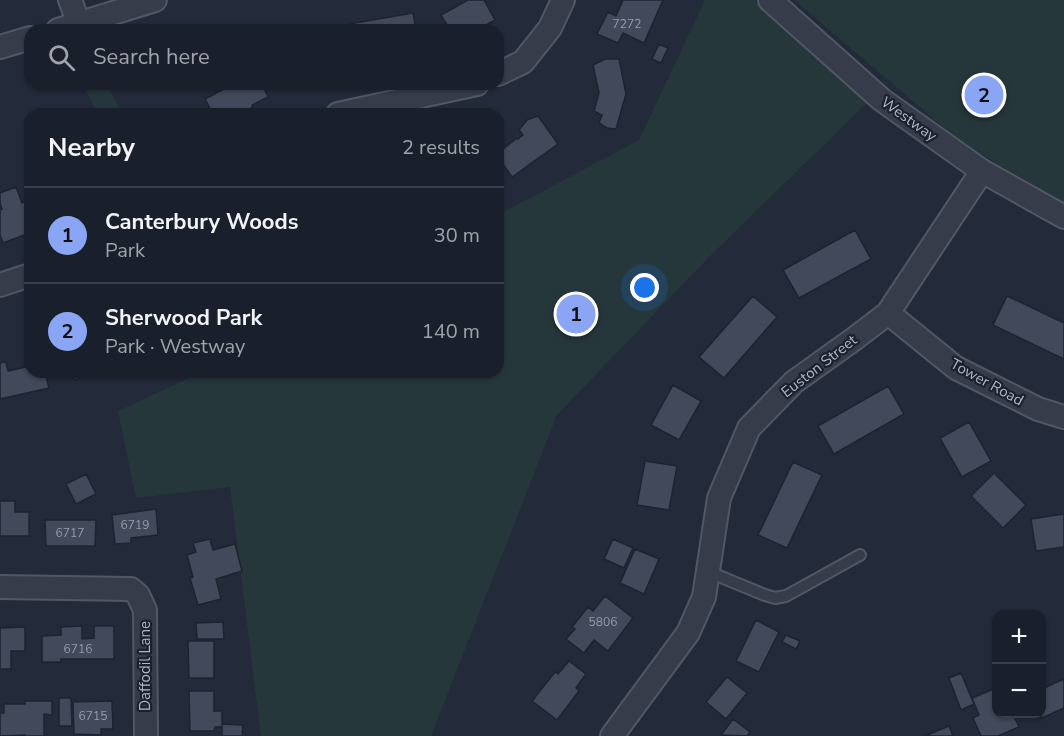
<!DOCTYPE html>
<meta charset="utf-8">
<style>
:root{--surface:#1a202b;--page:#272d37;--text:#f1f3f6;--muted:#9fa3a9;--line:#383e47;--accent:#8aa5f3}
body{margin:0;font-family:"Nunito Sans",sans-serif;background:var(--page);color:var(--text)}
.controls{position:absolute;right:18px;bottom:18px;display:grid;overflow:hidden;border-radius:12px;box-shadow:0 2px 4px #0004}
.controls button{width:54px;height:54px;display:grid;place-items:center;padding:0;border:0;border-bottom:2px solid var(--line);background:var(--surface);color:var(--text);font:30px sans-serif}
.you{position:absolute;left:645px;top:288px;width:21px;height:21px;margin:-15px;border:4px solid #fff;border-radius:50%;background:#1a73e8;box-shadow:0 0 0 9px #1a73e833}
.badge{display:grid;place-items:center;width:39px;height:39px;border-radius:50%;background:var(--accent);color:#111;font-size:20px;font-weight:700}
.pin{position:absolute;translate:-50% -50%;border:3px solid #fff;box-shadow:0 2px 6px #0006}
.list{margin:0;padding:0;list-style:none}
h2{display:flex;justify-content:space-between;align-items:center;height:78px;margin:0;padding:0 24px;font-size:26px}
h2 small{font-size:20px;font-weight:400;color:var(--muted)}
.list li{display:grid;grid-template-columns:39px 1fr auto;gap:18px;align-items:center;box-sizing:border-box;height:96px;padding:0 24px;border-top:2px solid var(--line)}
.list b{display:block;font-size:22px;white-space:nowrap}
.list p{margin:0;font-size:20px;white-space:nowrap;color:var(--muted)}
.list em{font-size:20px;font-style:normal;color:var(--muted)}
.icon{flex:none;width:33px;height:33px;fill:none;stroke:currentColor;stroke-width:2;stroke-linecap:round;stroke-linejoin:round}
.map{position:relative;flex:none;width:1064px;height:736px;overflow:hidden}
.search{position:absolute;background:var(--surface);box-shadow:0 2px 4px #0004;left:24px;top:24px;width:480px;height:66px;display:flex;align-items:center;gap:15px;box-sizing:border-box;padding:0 21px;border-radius:18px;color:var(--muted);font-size:22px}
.panel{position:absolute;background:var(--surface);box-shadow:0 2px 4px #0004;left:24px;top:108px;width:480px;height:270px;border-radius:18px}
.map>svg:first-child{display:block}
.green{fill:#26373b}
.building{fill:#42495b;stroke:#1e2331;stroke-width:1.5}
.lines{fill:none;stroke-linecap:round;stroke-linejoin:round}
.lane-casing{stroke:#525765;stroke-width:14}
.street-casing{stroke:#525765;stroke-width:26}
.lane{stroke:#373c4a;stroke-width:10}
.street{stroke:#373c4a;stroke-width:22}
.labels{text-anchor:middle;stroke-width:4.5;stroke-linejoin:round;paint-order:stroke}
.number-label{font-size:12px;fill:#969cab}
.street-label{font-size:15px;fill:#b2b7c6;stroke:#1c212f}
</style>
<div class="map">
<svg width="1064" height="736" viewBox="0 0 1064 736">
<rect width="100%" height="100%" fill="#232a39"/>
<path class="green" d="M705,0H755L867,103L709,257L557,415L431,736H261L230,487L136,498L118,411L202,372H498V215L639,140Z
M794,0H1064V202L997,164L949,132Z
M83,84H107L122,114H98Z"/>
<path class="building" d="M468,0H484L495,20L477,30H440L447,25L441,15Z
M623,0H663L644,43L623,33L618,43L597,34L608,12L616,16Z
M413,13L416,30H351L349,24Z
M659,44L668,48L661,63L652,59Z
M605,59H619L626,94L616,129L607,128L599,123L602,115L594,111L599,93L593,65Z
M233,84H262L268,97L252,105L253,107L238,114H213L205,99Z
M538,116L558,144L512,177L498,157V153L517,138L518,139L523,135L519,130L527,120Z
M16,187L22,203L30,199V229L26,230L27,234L3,243L0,235V210L2,209L0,203V193Z
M855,230L871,259L799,298L783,270Z
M753,296L777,317L724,378L699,357Z
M1007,296L1064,323V359L993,325Z
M6,362L8,371L30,366V372H45L49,388L0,399V363Z
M72,372H95L75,380Z
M673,385L701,401L679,440L651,425Z
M888,386L904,414L834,454L818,426Z
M969,422L991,461L962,477L940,438Z
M645,461L677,466L669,510L637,505Z
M793,462L822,475L787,548L758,535Z
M994,473L1026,505L1003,528L971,496Z
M86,474L96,494L76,504L66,484Z
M0,501H15V512H29V536H0Z
M156,509L158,535L131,538V543L115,544L112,515Z
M1064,514V547L1036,551L1031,519Z
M45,520H96L95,546H46Z
M210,539L213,550L235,544L242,571L216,579L221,599L198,605L190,578L193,577L187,555L196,552L193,543Z
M613,539L633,548L624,568L604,559Z
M635,549L659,559L644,594L620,583Z
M605,596L633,618L608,651L594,640L584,653L566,639L575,629L572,627L588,607L593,611Z
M756,620L779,632L759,672L736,661Z
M223,622L224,639H197L196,623Z
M82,626V639L94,638V626H114V659H61V662H42V636L61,635V627Z
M25,627V651H11V669H0V628Z
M786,635L800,641L796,649L782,642Z
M188,641H214V678H189Z
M569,661L586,674L576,688L579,691L557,720L532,701L555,672L558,674Z
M961,673L974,704L961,710L949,678Z
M727,677L747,693L726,719L706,702Z
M1064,679V708L1042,718L1040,714H1042V689Z
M996,688V714H1013L1019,727L998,736H981L973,718L979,715L972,698Z
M189,691H214V711H222V727H215L214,731H190Z
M59,698H71L72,726H59Z
M25,701H52V715L44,714V736H25V735L0,736V713H4V704H25Z
M112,701L113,729H101V735L74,734L73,702Z
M733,719L750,732L747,736L721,735Z
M222,724L243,725L242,736H222Z
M949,726L953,736H925Z"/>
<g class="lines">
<defs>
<path id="lane" d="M709,572L765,595L775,598L786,596L860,555"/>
<path id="street" d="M70,0L79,24
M770,0L882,100L982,171L1064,217
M58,30L155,0
M0,47L30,38
M498,74L523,62L550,28L563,0
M338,114L477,84
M0,285L30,275
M888,313L956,368L1038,409L1064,417
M0,587L131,589L138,595L145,610L146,736
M612,736L688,633L704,597L719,498L749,428L794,382L854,339L888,313L982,171"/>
</defs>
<use href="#lane" class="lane-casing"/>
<use href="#street" class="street-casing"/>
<use href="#lane" class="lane"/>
<use href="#street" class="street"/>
</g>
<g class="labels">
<g class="number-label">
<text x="627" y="28">7272</text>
<text x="135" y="529">6719</text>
<text x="70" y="537">6717</text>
<text x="603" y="626">5806</text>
<text x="78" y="653">6716</text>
<text x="93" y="720">6715</text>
</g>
<g class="street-label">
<text transform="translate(909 119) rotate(36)" y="5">Westway</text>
<text transform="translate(819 366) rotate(-38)" y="5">Euston Street</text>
<text transform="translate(987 382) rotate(29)" y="5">Tower Road</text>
<text transform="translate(145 666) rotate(-90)" y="5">Daffodil Lane</text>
</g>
</g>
</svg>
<div class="controls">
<button>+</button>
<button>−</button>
</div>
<div class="you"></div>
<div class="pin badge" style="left:576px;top:314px">1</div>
<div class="pin badge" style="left:984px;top:95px">2</div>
<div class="search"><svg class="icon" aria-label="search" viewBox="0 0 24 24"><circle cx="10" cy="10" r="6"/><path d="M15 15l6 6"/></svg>Search here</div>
<section class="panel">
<h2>Nearby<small>2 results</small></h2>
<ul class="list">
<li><span class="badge">1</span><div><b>Canterbury Woods</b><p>Park</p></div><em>30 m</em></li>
<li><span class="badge">2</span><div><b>Sherwood Park</b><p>Park · Westway</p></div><em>140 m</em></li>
</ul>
</section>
</div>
